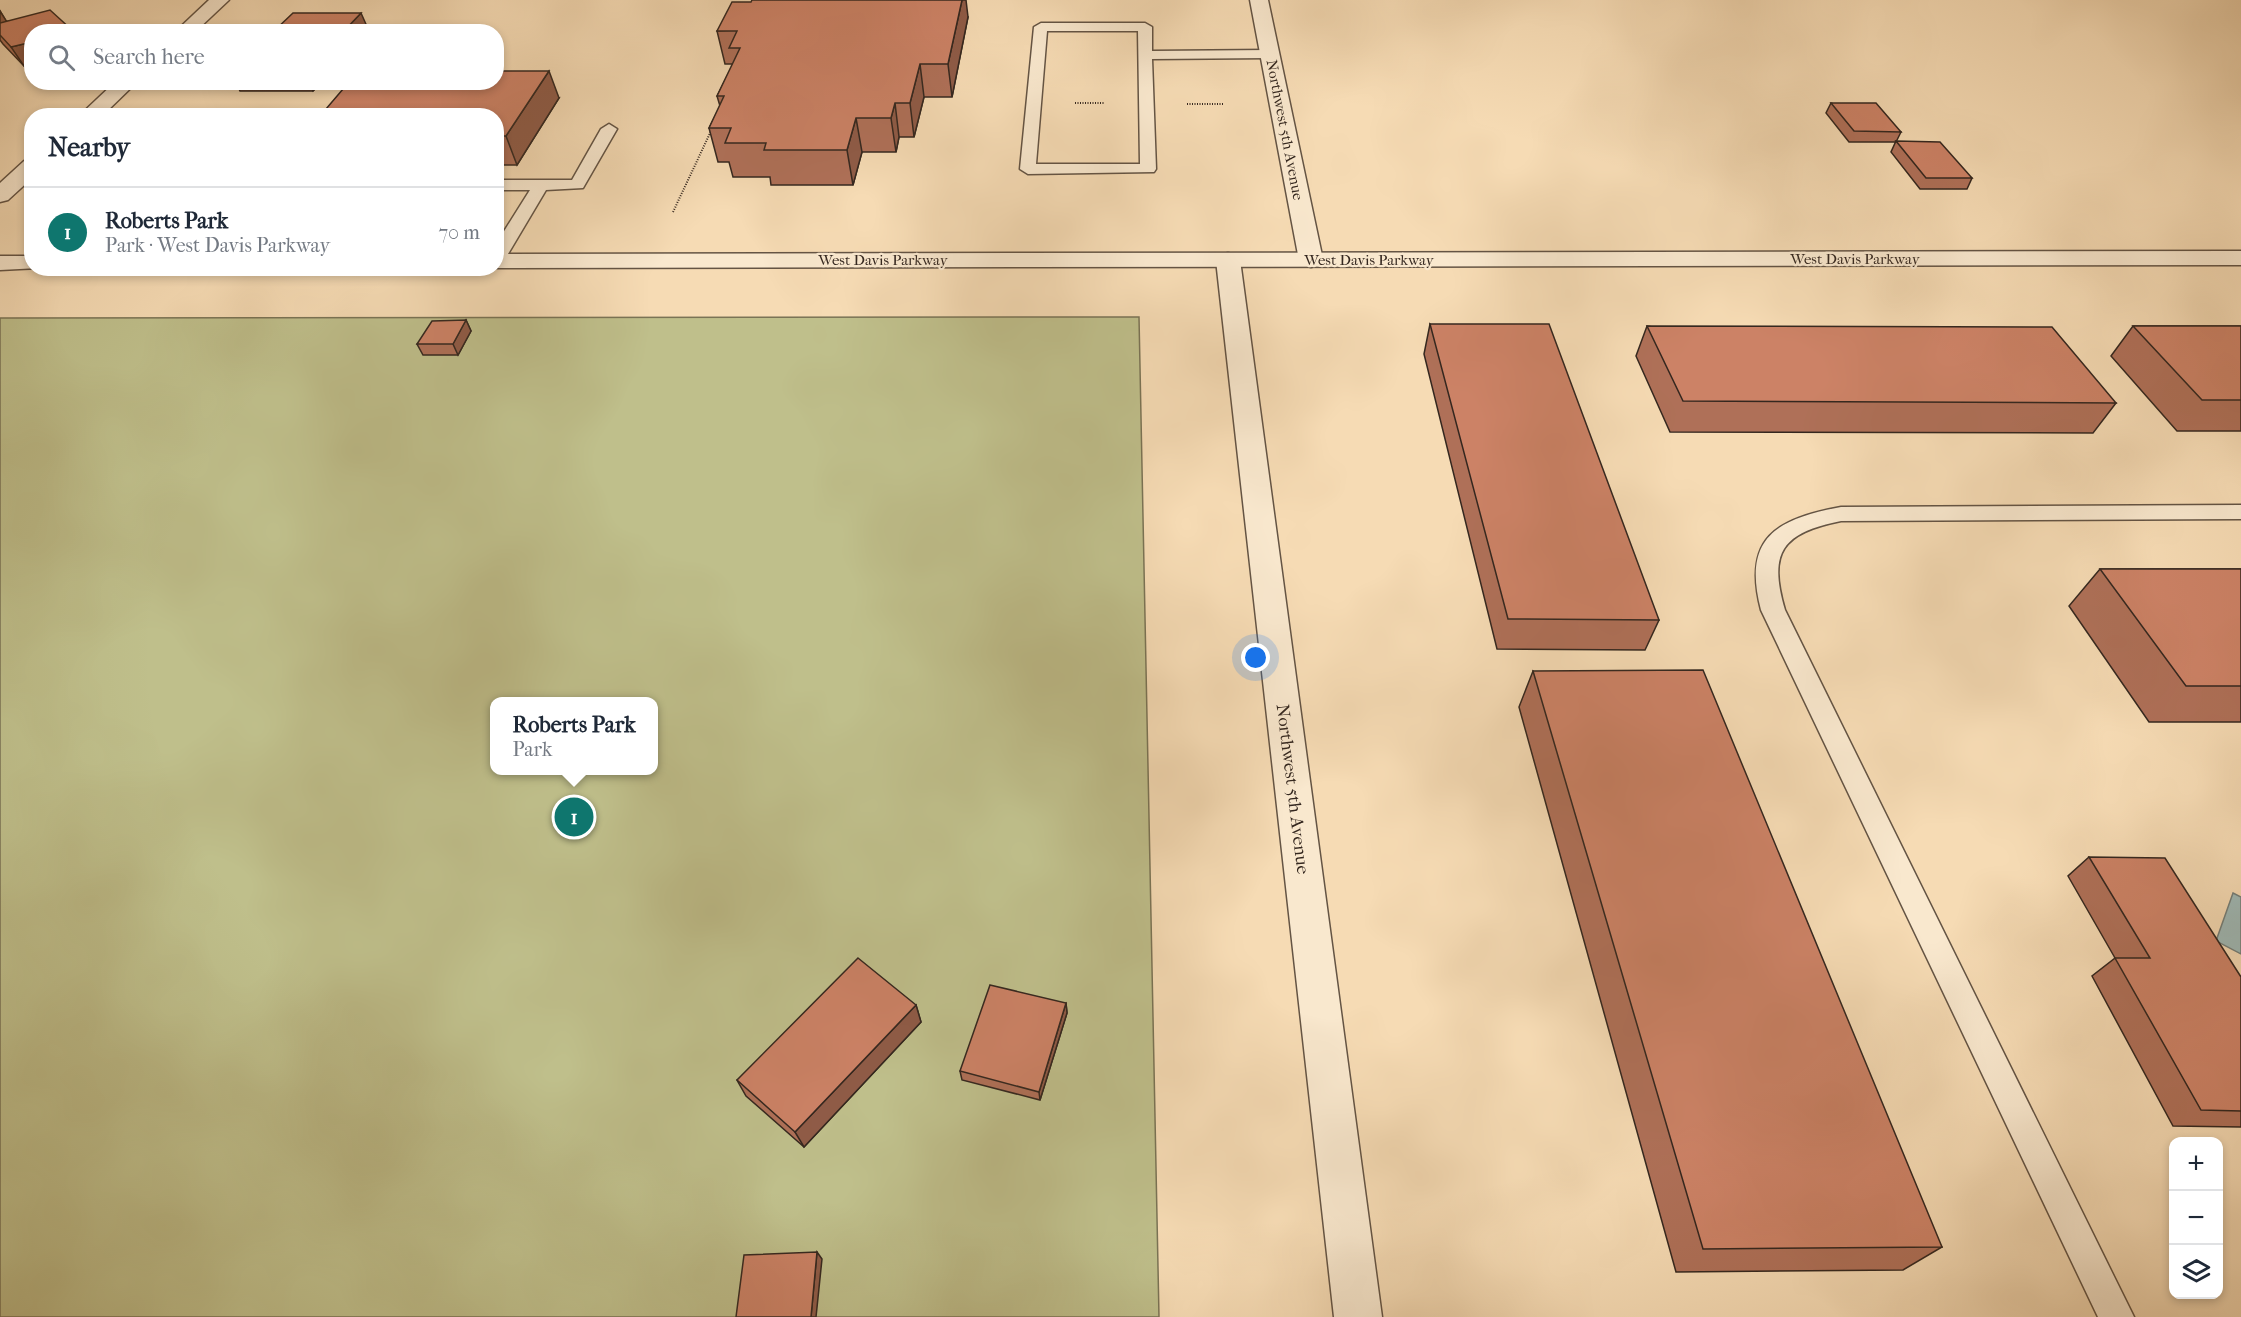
<!DOCTYPE html>
<meta charset="utf-8">
<style>
:root{--surface:#fff;--page:#f6f6f7;--text:#1f2937;--muted:#747a83;--line:#e0e1e3;--accent:#0f766e}
body{margin:0;font-family:"IM FELL French Canon",serif;background:var(--page);color:var(--text)}
.controls{position:absolute;right:18px;bottom:18px;display:grid;overflow:hidden;border-radius:12px;box-shadow:0 3px 9px #0003}
.controls button{width:54px;height:54px;display:grid;place-items:center;padding:0;border:0;border-bottom:2px solid var(--line);background:var(--surface);color:var(--text);font:30px sans-serif}
.you{position:absolute;left:1256px;top:658px;width:21px;height:21px;margin:-15px;border:4px solid #fff;border-radius:50%;background:#1a73e8;box-shadow:0 0 0 9px #1a73e833}
.badge{display:grid;place-items:center;width:39px;height:39px;border-radius:50%;background:var(--accent);color:#fff;font-size:20px;font-weight:700}
.pin{position:absolute;translate:-50% -50%;border:3px solid #fff;box-shadow:0 2px 6px #0006}
.popup{position:absolute;left:490px;top:697px;width:168px;height:78px;box-sizing:border-box;display:grid;place-content:center;border-radius:12px;background:var(--surface);filter:drop-shadow(0 2px 4px #0005);font-size:20px;white-space:nowrap;color:var(--muted)}
.popup b{font-size:22px;color:var(--text)}
.popup::after{content:'';position:absolute;left:50%;top:100%;margin-left:-12px;border:12px solid transparent;border-top-color:var(--surface)}
.list{margin:0;padding:0;list-style:none}
h2{display:flex;justify-content:space-between;align-items:center;height:78px;margin:0;padding:0 24px;font-size:26px}
h2 small{font-size:20px;font-weight:400;color:var(--muted)}
.list li{display:grid;grid-template-columns:39px 1fr auto;gap:18px;align-items:center;box-sizing:border-box;height:90px;padding:0 24px;border-top:2px solid var(--line)}
.list b{display:block;font-size:22px;white-space:nowrap}
.list p{margin:0;font-size:20px;white-space:nowrap;color:var(--muted)}
.list em{font-size:20px;font-style:normal;color:var(--muted)}
.icon{flex:none;width:33px;height:33px;fill:none;stroke:currentColor;stroke-width:2;stroke-linecap:round;stroke-linejoin:round}
.map{position:relative;flex:none;width:2241px;height:1317px;overflow:hidden}
.search{position:absolute;background:var(--surface);box-shadow:0 3px 9px #0003;left:24px;top:24px;width:480px;height:66px;display:flex;align-items:center;gap:15px;box-sizing:border-box;padding:0 21px;border-radius:24px;color:var(--muted);font-size:22px}
.panel{position:absolute;background:var(--surface);box-shadow:0 3px 9px #0003;left:24px;top:108px;width:480px;height:168px;border-radius:24px}
.map>svg:first-child{display:block}
.green{fill:#bfbf8b;stroke:#7a7355;stroke-width:1.5;fill-rule:evenodd}
.water{fill:#9fb9b6;stroke:#747f7a;stroke-width:1.5}
.lines{fill:none;stroke-linecap:round;stroke-linejoin:round}
.service-casing{stroke:#645444;stroke-width:3}
.minor-casing{stroke:#645444;stroke-width:3}
.tertiary-casing{stroke:#645444;stroke-width:3}
.path{stroke:#34271f;stroke-width:2;stroke-dasharray:1 1.5;stroke-linecap:butt}
.service{fill:#f9e8ce;fill-rule:evenodd}
.minor{fill:#f9e8ce;fill-rule:evenodd}
.tertiary{fill:#f9e8ce;fill-rule:evenodd}
.wall{fill:#af7058;stroke:#34271f;stroke-width:1.5}
.shaded-wall{fill:#8f5b47;stroke:#34271f;stroke-width:1.5}
.building{fill:#cc8266;stroke:#34271f;stroke-width:1.5}
.labels{text-anchor:middle;stroke-width:4.5;stroke-linejoin:round;paint-order:stroke}
.far-street-label{font-size:15px;fill:#34271f;stroke:#f9e8ce}
.street-label{font-size:18px;fill:#34271f;stroke:#f9e8ce}
</style>
<div class="map">
<svg width="2241" height="1317" viewBox="0 0 2241 1317">
<rect width="100%" height="100%" fill="#f6dbb4"/>
<filter id="stains"><feTurbulence type="fractalNoise" baseFrequency=".00333" numOctaves="4"/><feColorMatrix values="0 0 0 0 .2 0 0 0 0 .09 0 0 0 0 .02 0 0 0 .5 -.17"/></filter>
<radialGradient id="worn" r=".72"><stop offset=".6" stop-color="#630" stop-opacity="0"/><stop offset="1" stop-color="#630" stop-opacity=".3"/></radialGradient>
<path class="green" d="M1139,317L1159,1317H0V318ZM494,702H654V770H494Z"/>
<path class="water" d="M2233,893L2241,897V954L2216,941Z"/>
<g class="lines">
<defs>
<path id="service" d="M1041,23H1145L1152,27V51L1270,50L1277,54L1270,58L1152,59L1156,169L1154,172L1028,174L1020,169L1034,27ZM1047,31H1138L1140,164H1036Z
M609,124L617,129L583,188L546,190L505,259L496,264V244L530,190H496V180H572L601,129Z
M2241,505V519L1841,521C1782,533 1768,552 1785,610L2134,1317H2098L1761,610C1742,538 1776,519 1841,507Z"/>
<path id="minor" d="M1250,0H1268L1323,260L1319,265L1311,267L1303,265L1299,260Z
M1228,253L1236,255L1240,260L1382,1317H1334L1216,260L1220,255Z"/>
<path id="tertiary" d="M209,0H229L195,32H175Z
M115,82H137L102,116H79Z
M32,160V178L8,200L0,202V183L24,161Z
M2241,251V265L496,268V254Z
M0,256H32V268H39L0,270Z"/>
</defs>
<use href="#service" class="service-casing"/>
<use href="#minor" class="minor-casing"/>
<use href="#tertiary" class="tertiary-casing"/>
<path class="path" d="M1075,103H1104
M1187,104H1223
M673,212L712,129"/>
<use href="#service" class="service"/>
<use href="#minor" class="minor"/>
<use href="#tertiary" class="tertiary"/>
</g>
<path class="wall" d="M0,11L6,21L72,30L73,32H32L24,66L3,44L0,40Z
M968,17L952,97H924L914,137H899L896,152H862L853,185H771L770,177H733L729,162H718L709,128L720,106L717,96L733,64H725L717,31Z
M236,82H322L313,91H240Z
M559,98L517,165H496V116Z
M1831,103L1901,132L1896,142H1849L1826,113Z
M1896,141L1972,178L1967,189H1920L1891,152Z
M466,320L471,331L458,355H423L417,344Z
M1430,324L1659,620L1645,650L1497,649L1424,354Z
M1647,326L2116,403L2093,433L1670,432L1636,356Z
M2133,326H2241V431H2177L2111,356Z
M2100,569H2241V722H2149L2069,606Z
M1533,671L1942,1247L1903,1270L1676,1272L1519,707Z
M2089,857L2241,977V1127L2173,1126L2092,976L2115,958L2068,876Z
M1066,1003L1067,1013L1040,1100L962,1080L960,1071Z
M916,1005L921,1022L804,1147L746,1096L737,1080Z"/>
<path class="shaded-wall" d="M962,0H966L968,17L952,97L948,64Z
M0,11L7,22L0,28Z
M361,13L369,31L343,32Z
M32,42V64L24,66L11,47Z
M920,64L924,97L914,137L910,103Z
M549,71L559,98L517,165L506,136Z
M309,82H322L313,91Z
M895,103L899,137L896,152L891,118Z
M856,118L862,152L853,185L847,150Z
M466,320L471,331L458,355L453,344Z
M1066,1003L1067,1013L1040,1100L1039,1092Z
M916,1005L921,1022L804,1147L795,1132Z
M817,1252L822,1259L816,1317H811Z"/>
<path class="building" d="M752,0H962L948,64H920L910,103H895L891,118H856L847,150H764L766,143H725L731,128H709L724,96H717L740,48H729L737,31H717L732,2H751Z
M50,10L72,30L68,32H32V42L11,47L0,35V23Z
M293,13H361L343,32H273Z
M496,71H549L506,136H496V116H320L349,82H496Z
M1831,103H1876L1901,132L1854,131Z
M1896,141L1940,142L1972,178H1926Z
M466,320L453,344H417L432,321Z
M1430,324H1549L1659,620L1508,619Z
M1647,326L2052,327L2116,403L1683,401Z
M2133,326H2241V400H2202Z
M2100,569H2241V686H2186Z
M1703,670L1942,1247L1703,1249L1533,671Z
M2089,857L2165,858L2241,977V1111L2201,1110L2115,958H2150Z
M858,958L916,1005L795,1132L737,1080Z
M990,985L1066,1003L1039,1092L960,1071Z
M817,1252L811,1317H736L744,1255Z"/>
<g class="labels">
<g class="far-street-label">
<text transform="translate(1285 130) rotate(79)" y="5">Northwest 5th Avenue</text>
<text x="1855" y="264">West Davis Parkway</text>
<text x="883" y="265">West Davis Parkway</text>
<text x="1369" y="265">West Davis Parkway</text>
</g>
<g class="street-label">
<text transform="translate(1293 789) rotate(83)" y="6">Northwest 5th Avenue</text>
</g>
</g>
<rect width="100%" height="100%" filter="url(#stains)"/>
<rect width="100%" height="100%" fill="url(#worn)"/>
</svg>
<div class="controls">
<button>+</button>
<button>−</button>
<button><svg class="icon" aria-label="layers" viewBox="0 0 24 24"><path d="M12 4l9 5-9 5-9-5zM3 14l9 5 9-5"/></svg></button>
</div>
<div class="you"></div>
<div class="pin badge" style="left:574px;top:817px">1</div>
<div class="popup"><b>Roberts Park</b>Park</div>
<div class="search"><svg class="icon" aria-label="search" viewBox="0 0 24 24"><circle cx="10" cy="10" r="6"/><path d="M15 15l6 6"/></svg>Search here</div>
<section class="panel">
<h2>Nearby<small></small></h2>
<ul class="list">
<li><span class="badge">1</span><div><b>Roberts Park</b><p>Park · West Davis Parkway</p></div><em>70 m</em></li>
</ul>
</section>
</div>
